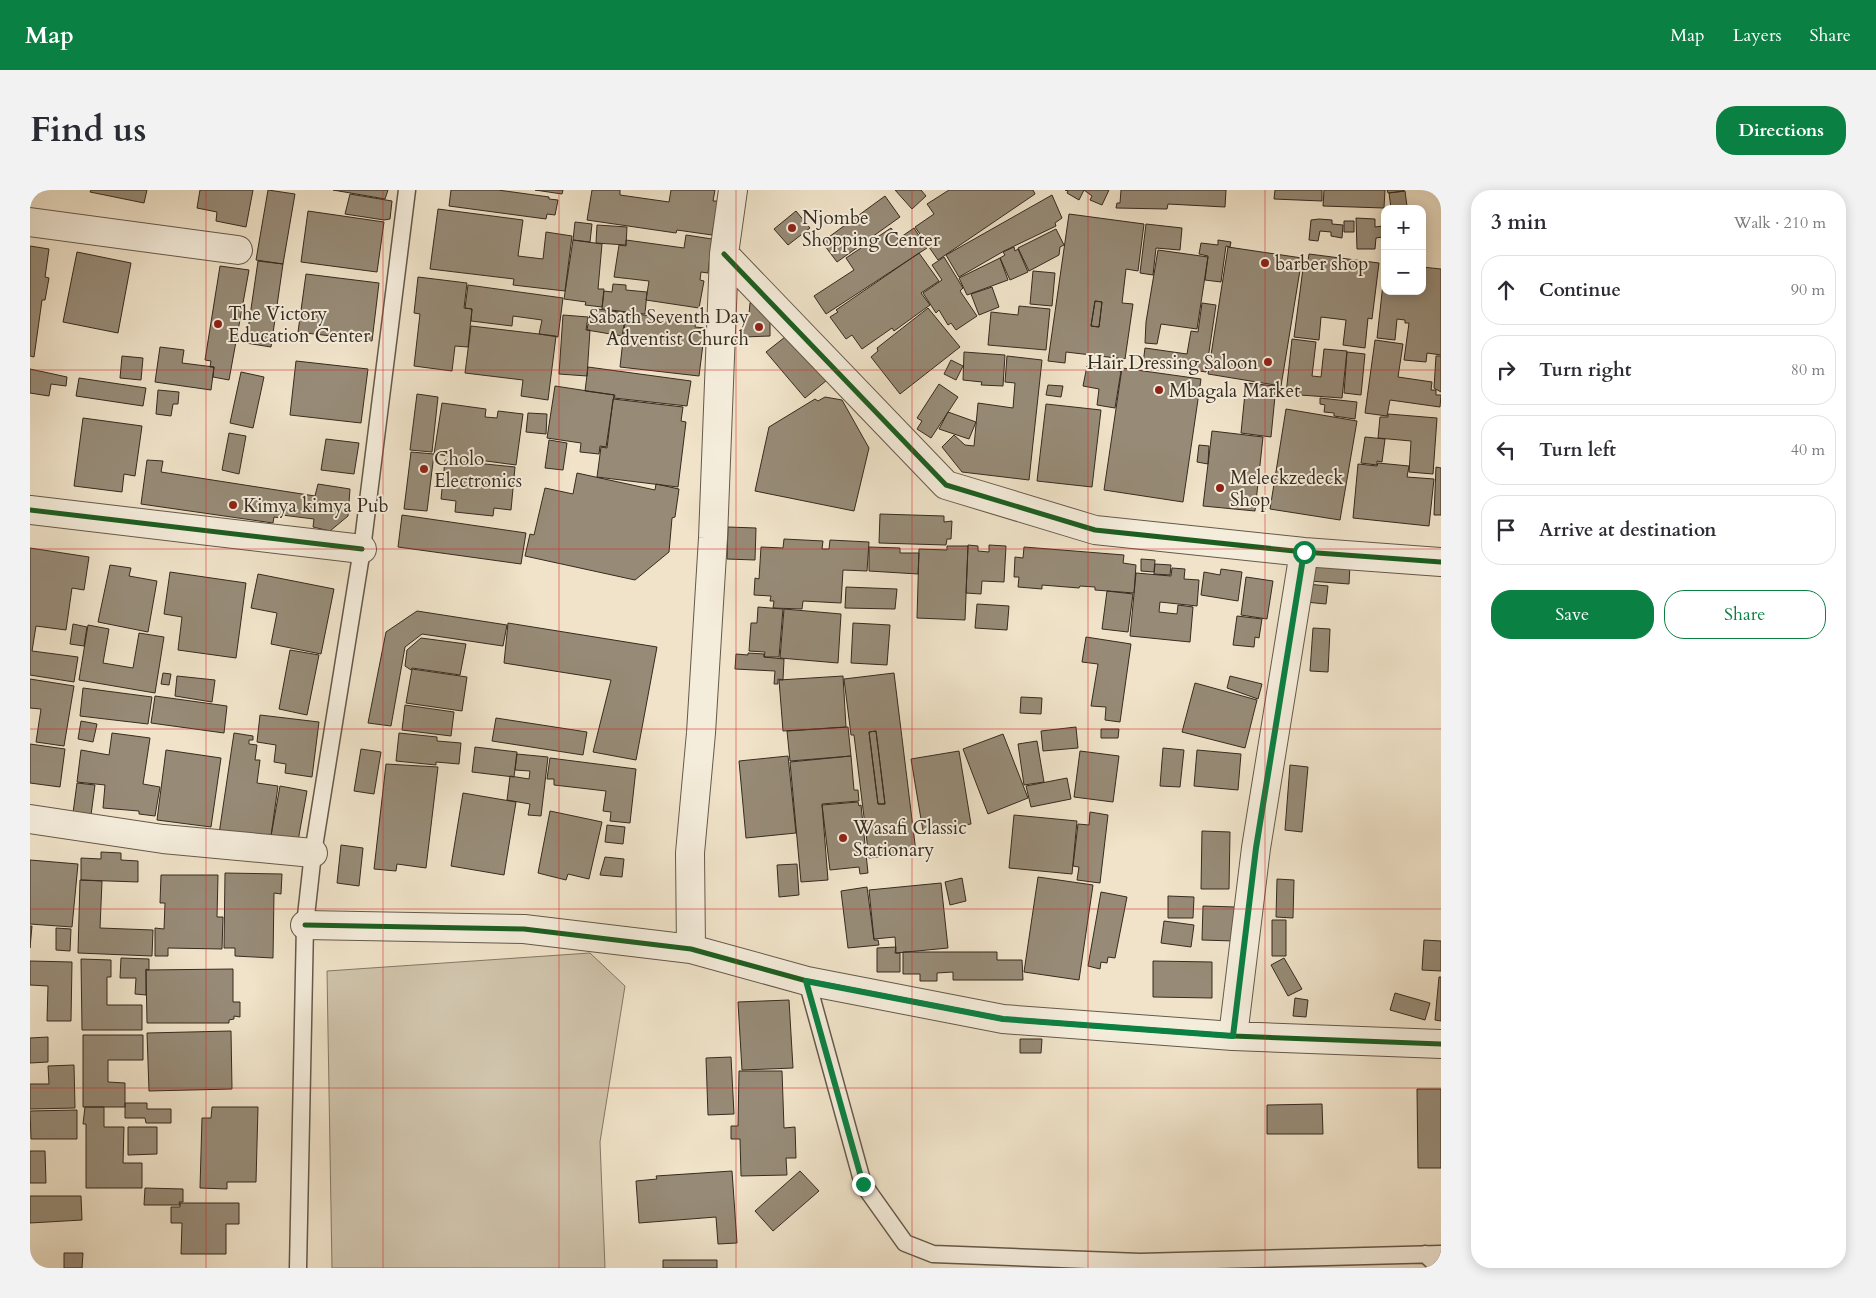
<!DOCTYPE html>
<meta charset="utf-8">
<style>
:root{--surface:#fff;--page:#f2f2f3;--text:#2b2b33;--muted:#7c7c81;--line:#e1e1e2;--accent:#0b8043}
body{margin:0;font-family:Cardo,serif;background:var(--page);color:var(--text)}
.controls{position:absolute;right:15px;top:15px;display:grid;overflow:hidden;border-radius:10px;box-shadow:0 2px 12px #0003}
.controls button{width:45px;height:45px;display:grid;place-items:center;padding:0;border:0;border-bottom:1px solid var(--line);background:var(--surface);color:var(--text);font:25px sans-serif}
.stop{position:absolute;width:15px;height:15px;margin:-11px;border:4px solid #0b8043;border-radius:50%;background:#fff}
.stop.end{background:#0b8043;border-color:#fff;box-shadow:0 1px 5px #0008}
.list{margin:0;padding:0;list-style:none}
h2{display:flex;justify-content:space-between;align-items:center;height:65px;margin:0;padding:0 20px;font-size:21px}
h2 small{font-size:16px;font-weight:400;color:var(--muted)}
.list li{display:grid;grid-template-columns:32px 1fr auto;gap:15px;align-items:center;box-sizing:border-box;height:70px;margin:0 10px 10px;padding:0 10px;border:1px solid var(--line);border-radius:20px}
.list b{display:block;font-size:19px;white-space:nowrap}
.list em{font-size:16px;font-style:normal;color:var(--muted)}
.actions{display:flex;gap:10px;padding:15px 20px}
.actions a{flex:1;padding:11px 0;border:1px solid var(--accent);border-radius:20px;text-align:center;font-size:18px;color:var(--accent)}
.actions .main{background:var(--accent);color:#fff}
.icon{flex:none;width:28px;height:28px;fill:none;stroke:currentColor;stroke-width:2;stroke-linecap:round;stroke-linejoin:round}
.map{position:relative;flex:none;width:1411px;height:1078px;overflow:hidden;border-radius:20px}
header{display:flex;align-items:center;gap:30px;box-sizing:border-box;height:70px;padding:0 25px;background:var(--accent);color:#fff}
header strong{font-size:24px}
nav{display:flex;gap:28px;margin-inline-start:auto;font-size:18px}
.intro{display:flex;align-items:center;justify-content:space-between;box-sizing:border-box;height:120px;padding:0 30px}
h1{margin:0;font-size:35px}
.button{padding:12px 22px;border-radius:20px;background:var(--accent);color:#fff;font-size:18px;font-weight:700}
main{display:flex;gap:30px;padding:0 30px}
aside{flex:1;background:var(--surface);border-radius:20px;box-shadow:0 2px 12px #0003}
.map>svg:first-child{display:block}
.green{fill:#d0c4ac;stroke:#837866}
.building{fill:#978b77;stroke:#362b1f;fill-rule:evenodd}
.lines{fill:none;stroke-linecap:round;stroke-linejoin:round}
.lane-casing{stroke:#64594a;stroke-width:19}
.street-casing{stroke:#64594a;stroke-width:30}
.lane{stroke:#f5eddc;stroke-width:16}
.street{stroke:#f5eddc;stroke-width:28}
.cycleway-casing{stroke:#f5eddc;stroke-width:8}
.cycleway{stroke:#1b5e20;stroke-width:5}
.route{stroke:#0b8043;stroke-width:6}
.grid{fill:none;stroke:#d62828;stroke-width:1;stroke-opacity:0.55}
.poi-dot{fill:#8f2418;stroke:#f5eddc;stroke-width:2}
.labels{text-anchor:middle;stroke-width:4;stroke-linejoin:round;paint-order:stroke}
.poi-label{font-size:19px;fill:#362b1f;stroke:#f5eddc;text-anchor:start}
</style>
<header>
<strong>Map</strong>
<nav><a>Map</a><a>Layers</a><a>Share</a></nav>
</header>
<div class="intro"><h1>Find us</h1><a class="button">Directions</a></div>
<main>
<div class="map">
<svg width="1411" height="1078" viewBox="0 0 1411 1078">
<rect width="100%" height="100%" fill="#f0e3c9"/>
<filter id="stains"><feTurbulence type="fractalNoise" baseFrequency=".004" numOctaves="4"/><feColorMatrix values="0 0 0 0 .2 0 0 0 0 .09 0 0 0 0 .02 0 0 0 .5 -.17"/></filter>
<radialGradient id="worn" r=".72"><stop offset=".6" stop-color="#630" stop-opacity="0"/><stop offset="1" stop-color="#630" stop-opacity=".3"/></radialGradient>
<path class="green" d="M560,763L595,796L570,952L575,1078H302L297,781Z"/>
<path class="building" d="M61,0H117L114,13L60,2Z
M170,0H223L216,37L186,31L187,22L167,18Z
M238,0L265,4L253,74L226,70Z
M303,0H358L355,9Z
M421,0H468L519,7V9L528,10L525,25L517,24L516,29L419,16Z
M505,0H533L532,4Z
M562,0H590V5L639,12L641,0H685L683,11H688L682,45L647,40L646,43L557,30Z
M865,0H891L896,6L882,19Z
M919,0H1003L1005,4L908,70L885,37L904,24L897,14Z
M1035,0H1054L1049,10L1037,3L1038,1Z
M1054,0H1079L1072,15L1060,10L1062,6Z
M1091,0H1196L1195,17L1138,14L1137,19L1086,18L1087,13H1090Z
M1245,0H1292V11L1244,9Z
M1294,0H1355L1354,18L1293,16Z
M1357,0H1374V1L1358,3Z
M1375,1L1377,16L1361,18L1359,3Z
M320,4L362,11L360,29L354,30L315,24Z
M1022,5L1032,28L1025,33L1026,36L974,61L929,87L916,65Z
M855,6L870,27L807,72L792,52Z
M408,19L493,30L488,66L513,69L516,42L542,46L535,101L483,95L484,89L400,79Z
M278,21L354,32L347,82L271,72Z
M766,21L780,38L758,55L744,39Z
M1039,24L1114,34L1108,81L1096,79L1092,113L1103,114L1095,169L1036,162L1035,173L1018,171ZM1065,111L1072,112L1069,137L1061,136Z
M1326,28L1345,29V37L1353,36V47L1346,48L1345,59H1327Z
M1289,29L1302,30V34L1313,35L1312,48L1301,46V42L1290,41L1288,51L1279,50L1281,30Z
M1314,31H1324V42H1314Z
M545,32L562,34L560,52L543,50Z
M1116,34L1152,38L1150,60L1126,58L1123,85L1110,83Z
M567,35L597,37L596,55L566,53Z
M861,38L868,49L884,38L897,58L796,124L784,106L824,80L816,68Z
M1026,39L1034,55L1030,57L1029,65L999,81L988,58Z
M656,45L682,49L678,83L671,82L670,90L674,91L669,118L616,110L619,91L584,87L589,55L596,56V50L654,58Z
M543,50L572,54L568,99H574L572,117L555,115L556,112L534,109Z
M1188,50L1201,52L1200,57L1196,56L1191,92L1175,90L1178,66L1169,64L1171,53L1188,55Z
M0,56L19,59L15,87L19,88L15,110H12L4,167L0,166Z
M984,57L985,61L988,59L998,82L980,90L970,68L975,65L973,62Z
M1198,57L1272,68L1251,196L1178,184Z
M1128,60L1178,67L1167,139L1131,134L1127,154L1115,153L1116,132Z
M47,62L101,73L88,143L33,132Z
M889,63L909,91L891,103L900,115L864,141L862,138L832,159L822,145L816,149L800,127L808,122L806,120Z
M1279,64L1349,73L1342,129L1338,128L1335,158L1313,155L1316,130L1291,127L1289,150L1264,147L1274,71H1278Z
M914,67L933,98L930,101L947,126L926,140L921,133L918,135L909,120L906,123L893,103L912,90L902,75Z
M970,68L978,90L937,105L929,88Z
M228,71L253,74L241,157L216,153Z
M190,76L219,80L199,190L183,187L184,177H180L181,171L175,170Z
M1355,76V101H1392V77L1411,79V165L1397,163L1396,172L1374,170L1379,133H1375V130L1367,129L1365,150L1347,148Z
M1003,81L1025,83L1022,116L1000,114Z
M276,84L349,93L342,151L268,142Z
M388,87L437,93L434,118L442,119L438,157L425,156L422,181L384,176L390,124L384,123Z
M583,94L596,95V100L617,102L615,124L572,119L574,101L582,102Z
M438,95L533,108L528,147L509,144L512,130L483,126L482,136L441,131L442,119L435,118Z
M962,97L969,117L949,125L941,104Z
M1065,111L1072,112L1069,137L1061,136Z
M720,113H740V146L713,147V123L719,124Z
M1172,113L1186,115L1176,182L1113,173L1115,158L1157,164L1161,141L1168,142Z
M989,116L1020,119L1016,160L958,155L961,122L988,125Z
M561,118L596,123L592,146L557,140Z
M898,118L930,157L870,204L841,167L848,161L847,158Z
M596,123L666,131L665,137L675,138L669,186L590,177Z
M533,125L558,127L556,140H560L557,186L529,184Z
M441,136L526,146L518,210L491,206L493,190L435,183Z
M764,140L802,186L775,208L736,162Z
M1262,149L1286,152L1282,186L1291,187L1294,159L1317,161L1312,208L1256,204Z
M1345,150L1373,154L1368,187L1402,192L1401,200H1406V205H1411L1410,217L1360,210L1357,226L1335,223Z
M130,157L154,160L152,173L184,177L181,200L125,192Z
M934,162L975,165L973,196L951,195L952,192L933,190Z
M1317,162L1335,164L1331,205L1314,203Z
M92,166L113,168L111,190L90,188Z
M977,166L1012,170L999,290L932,282L912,257L924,245L935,255L944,256L948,213L983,218L985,193L975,192Z
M1406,166H1411V202L1404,198Z
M921,170L933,176L926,190L914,184Z
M266,171L338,179L331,233L260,225Z
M1057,176L1091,181L1085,218L1067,215L1069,199L1053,196Z
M558,177L661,191L657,216L584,208L585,205L555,201Z
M1092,178L1171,189L1153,312L1074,300Z
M0,179L37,187L36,196L21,194L19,206L0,203Z
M211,182L234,187L223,238L200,233Z
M49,188L116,198L113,216L46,206Z
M1216,193L1246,196L1241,247L1211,243Z
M909,194L928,207L901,248L887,239L892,231L887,228Z
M1018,195L1033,196L1031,207L1016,205Z
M525,196L584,205L576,257L570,256L569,264L550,262L551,253L517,248Z
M128,200L149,202L148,214H143L141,226L126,224Z
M387,204L408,207L402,262L380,260Z
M795,207L812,210L839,258L824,321L725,301L739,237L785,209L788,211Z
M1290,208L1327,212L1325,229L1304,226V223L1294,222L1295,215L1290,214Z
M583,209L653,217L651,231L656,232L648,297L567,287L571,257L577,258Z
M412,213L456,219L455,227L467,228L468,221L493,224L486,275L404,264Z
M1016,214L1071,220L1062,297L1007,291Z
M1256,219L1327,231L1310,330L1240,319Z
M918,222L946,232L939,249L909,239Z
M498,223L517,224L516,244L496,242Z
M1358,224L1407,228L1403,284L1379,282L1381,251L1348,248L1350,227H1358Z
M53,228L112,236L105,286L94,284L92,302L44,296Z
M1182,241L1233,247L1225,321L1173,316Z
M199,243L216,246L209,284L192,280Z
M1335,247L1355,249L1352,272L1347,271V275L1331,273Z
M296,249L329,253L324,284L291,280Z
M519,250L537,253L533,280L515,278Z
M1169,255L1179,256L1178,274L1167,272Z
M381,262L404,264L397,321L374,319Z
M117,270L133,271L131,282L285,306L288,294L320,299L318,326L300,341L283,337L284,329L252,325L251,328L244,327L243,333L111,314Z
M415,270L485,277L481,320L464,318L463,326L425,322L426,311L411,309Z
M1348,273L1379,276L1377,287L1404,289L1399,336L1323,328L1328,274L1347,276Z
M1406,277L1411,278V325H1404Z
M547,283L625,300L626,294L649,299L645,327L642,328L639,362L605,390L495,366L500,344L504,345L515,298L543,304Z
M850,324L914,326V332L922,331L921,349H917L916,355L849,353Z
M372,325L496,343L491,374L368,357Z
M698,337L726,338L725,370L697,369Z
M754,349L793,351L792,359H799L800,350L839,352L837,381L813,380L811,413L773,411L772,419L743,418L744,411H740L741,406L724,405L725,388L729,389L731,357L753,358Z
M938,355L948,356V361L959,362V355L976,356L974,392L952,391L951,404L936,403Z
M917,356H938L935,430L887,428L889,359L917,360Z
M839,357L870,358V363H889L888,384L839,381Z
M994,357L1094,365L1093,373L1106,375L1104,403L1065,400V397L1050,396L1049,398L1012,395V399L988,397L989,387H984L985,367L993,368Z
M0,358L59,367L54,400L42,398L36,440L6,436L2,461L48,467L44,492L0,485Z
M1111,369L1125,370L1124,382L1111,381Z
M1281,373L1320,375L1319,394L1280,391Z
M1125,374L1141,375L1140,385L1124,384Z
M80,375L101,378L99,386L127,391L118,442L68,432Z
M1142,378L1155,379L1154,389L1169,390L1167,416L1130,412L1129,422L1147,424L1148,415L1163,417L1160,452L1100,446L1106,383L1141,386Z
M1191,379L1212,382L1208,411L1171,405L1174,382L1190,385Z
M140,382L216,393L206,468L148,460L152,427L134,424Z
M228,384L304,399L291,464L241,454L247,423L221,418Z
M1216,387L1243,391L1237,429L1211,425Z
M1277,394L1298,396L1296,414L1275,412Z
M816,397L867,399L865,419L815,418Z
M1077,401L1103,404L1098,442L1072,439Z
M947,414L979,416L977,440L945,438Z
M728,417L753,419L749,467H734L735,462L719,461L721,433H727Z
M754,419L811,424L808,473L750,468Z
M387,421L477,435L473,456L392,444L375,457L361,536L338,533L356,442Z
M1207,426L1232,429L1229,448L1225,447L1224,457L1203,455Z
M478,433L627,457L606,570L563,562L581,490L474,473Z
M823,433L860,435L857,475L821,473Z
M43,434L57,437L54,456L40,454Z
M58,435L79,439L73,473L103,478L109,443L134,447L125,503L49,490Z
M1283,438L1300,439L1298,482L1280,481Z
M1056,447L1101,454L1090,532L1075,530L1076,517L1061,516L1068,474L1052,472Z
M391,448L436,454L430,485L382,478L381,480L375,476L377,460Z
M260,460L289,465L277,525L249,519Z
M718,463L734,464V467L754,469L753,490L748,489V494H744L745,481L705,479L706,464L718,465Z
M382,479L437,487L432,521L376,513Z
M133,483L141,484L139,495L131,494Z
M864,483L886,662L839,668L824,545H821L814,489ZM846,541L855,614H848L839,542Z
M147,486L185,490L182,512L145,506Z
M813,486L816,537L753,541L749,490Z
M1200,486L1232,494L1228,509L1197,498Z
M0,489L44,496L34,556L6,552L11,519L0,518Z
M1165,493L1227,510L1215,558L1152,542Z
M53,498L122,507L118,534L50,526Z
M125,506L197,516L194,543L121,533Z
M991,507L1012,508L1011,524L990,523Z
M375,515L424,522L421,546L372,540Z
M230,525L289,532L282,587L255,583L256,574L244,572L246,555L227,552Z
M466,528L557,542L553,565L462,551Z
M51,531L67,534L63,552L48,549Z
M818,537L821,566L760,571L757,541Z
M1046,537L1048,558L1013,561L1011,541Z
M1071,539H1089L1088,548H1071Z
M846,541L855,614H848L839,542Z
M82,543L120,548L113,594L130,597L125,626L109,624V621L73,618L75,595L47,592L51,560L79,565Z
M204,543L223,546V550H219V554L227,555L225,570H230L227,593L248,596L241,646L189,644Z
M369,543L407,547V551L431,553L429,574L406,572V575L366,571Z
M973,544L998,608L958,624L933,559Z
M1007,551L1014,592L994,595L988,554Z
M0,554L35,559L30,597L0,593Z
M445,557L487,562L484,587L442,582Z
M1133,558L1154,560L1150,597L1130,596Z
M331,559L351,562L344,604L324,601Z
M136,560L191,568L181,637L127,630Z
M1167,560L1211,564L1208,600L1164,596Z
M929,561L941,634L893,641L881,569Z
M1050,561L1089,566L1083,612L1044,607Z
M487,564L518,567L511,626L498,625L500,614L477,610L480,586L499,589L500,581L485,580Z
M758,566L766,643L716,648L709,571Z
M821,566L824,600H828L829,611L792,614L798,690L771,692L760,572Z
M520,568L606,579L600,633L580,631L581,622L573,621L576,601L524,595V589H517Z
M356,574L408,577L396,678L367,674L366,681L344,679Z
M1260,575L1278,577L1272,642L1255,640Z
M1037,588L1041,609L1001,617L996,596Z
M47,593L65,595L61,625L43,623Z
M250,596L277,601L268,651L241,646Z
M433,603L486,612L474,685L421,676Z
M828,612L829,616L831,615L838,683L830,684L829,677L800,680L792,615Z
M520,621L572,632L559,689L538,684L536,690L508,683Z
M1060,622L1078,625L1070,693L1047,690L1049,677L1043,676L1048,634L1059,635Z
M984,625L1047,631L1042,684L979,678Z
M577,635L595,637L593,654L575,652Z
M1172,641L1200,642L1199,699H1171Z
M311,655L333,658L329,696L307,693Z
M71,662L91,663V670L108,671V692L51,690V668L71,669Z
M575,667L594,669L592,687L570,685Z
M0,670L48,674L42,737L0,734Z
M767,674L769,705L749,707L747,675Z
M195,683L252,684L251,704L244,703L243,768L205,766V758H194Z
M131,685H188L187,727H193L192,759L138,758V766H125V738L134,739L135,713H130Z
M1008,687L1063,695L1049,790L994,782Z
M932,688L936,711L920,715L915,692Z
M1247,689L1264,690L1263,728L1246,727Z
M50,690L72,691L70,738L123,740L122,766L48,763Z
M911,693L918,758L866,763L865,747L844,749L839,700Z
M837,697L844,750H848L849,755L818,758L811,701Z
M1071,702L1097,707L1085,768L1078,767L1077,773L1071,772L1070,779L1058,776Z
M1138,706L1164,707L1163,728H1138Z
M1173,716L1205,717L1204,751L1172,750Z
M1242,730H1256V766H1242Z
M1134,731L1164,735L1161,757L1131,753Z
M0,736H2L0,758Z
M26,738L41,739L40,761L26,760Z
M1394,750L1411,751V781L1392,780Z
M866,757L865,763H870V782H847V758Z
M873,762H967V770H992L993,790H923V782L907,783V791H890V784H873Z
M91,768L119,769V780L116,779V805L105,804L106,788H90Z
M1254,768L1272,799L1258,806L1241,775Z
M51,769L81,770V787H77V815H112V840H52Z
M0,771L42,772L41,831H17L18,796L0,795Z
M1123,771L1182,772V808L1123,807Z
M203,779V812H210V827L204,826V829L199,830V833H117L116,780Z
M1409,787H1411V831L1405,830Z
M1365,803L1400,813L1395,830L1360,820Z
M1265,808L1278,810L1276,827L1263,826Z
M759,810L763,878L712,880L708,812Z
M201,841L202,899L119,901L117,843Z
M53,845H113V870H78V892L95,893V917H53Z
M18,847V872L0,873V848Z
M990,849H1012L1011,863H990Z
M701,867L704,924L678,925L676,868Z
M44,875L45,918L0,919V894H19L18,876Z
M709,881H752L754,938L765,937L766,968H756L757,985L711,986L710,949H701V936H708Z
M1387,899H1411V978H1388Z
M95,913H117V919H141V933H116L115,928H95Z
M1292,914L1293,944H1237V915Z
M55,917H74V937H94L93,973H112V998H56V934H53Z
M182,917H228L226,992H197V999L170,998L172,928H181Z
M47,920V949H1L0,921Z
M98,937H127V964L98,965Z
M0,961H15L16,993H0Z
M702,981L707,1053L688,1054L686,1027L609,1033L606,991L627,989L626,986Z
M770,981L789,1001L743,1041L725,1021Z
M115,998L153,999V1012H149L150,1015H114Z
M0,1006H51L52,1030L0,1033Z
M150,1013H209V1034H196V1064H151L152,1033H141V1017H150Z
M34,1063H53L52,1078H34Z
M633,1070H687V1078H633Z"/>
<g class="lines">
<defs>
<path id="lane" d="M777,791L833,994L875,1053L903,1064L1110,1072L1411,1064
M1395,1064L1410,1078
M268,1078L275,735L283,663L332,359L377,0"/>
<path id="street" d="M0,32L208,60
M694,64L916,295L1065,340L1274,362L1411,372
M0,320L332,359
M0,629L133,649L283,663
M275,735L494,739L661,759L777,791L973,829L1203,846L1411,854
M661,759L660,663L671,543L683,348L694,64L703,0
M1203,846L1226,658L1274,362"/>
</defs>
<use href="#lane" class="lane-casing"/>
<use href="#street" class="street-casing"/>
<use href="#lane" class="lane"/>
<use href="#street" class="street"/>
<defs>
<path id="cycleway" d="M694,64L916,295L1065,340L1274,362L1411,372
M0,320L332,359
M275,735L494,739L661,759L777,791L973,829L1203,846L1411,854"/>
</defs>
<use href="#cycleway" class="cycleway-casing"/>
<use href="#cycleway" class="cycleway"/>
</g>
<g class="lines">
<path class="route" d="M833,994L776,791L973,829L1203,846L1226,658L1274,362"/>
</g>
<path class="grid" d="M176,0V1078M353,0V1078M529,0V1078M706,0V1078M882,0V1078M1058,0V1078M1235,0V1078M0,180H1411M0,359H1411M0,539H1411M0,719H1411M0,898H1411"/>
<g class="poi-dot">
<circle cx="762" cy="38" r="5"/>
<circle cx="1235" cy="73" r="5"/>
<circle cx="188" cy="134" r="5"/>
<circle cx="729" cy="137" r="5"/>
<circle cx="1238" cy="172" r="5"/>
<circle cx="1129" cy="200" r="5"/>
<circle cx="394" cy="279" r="5"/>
<circle cx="1190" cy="298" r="5"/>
<circle cx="203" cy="315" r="5"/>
<circle cx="813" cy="648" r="5"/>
</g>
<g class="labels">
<g class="poi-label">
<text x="772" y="34">Njombe<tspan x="772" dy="22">Shopping Center</tspan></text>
<text x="1245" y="80">barber shop</text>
<text x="198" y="130">The Victory<tspan x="198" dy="22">Education Center</tspan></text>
<text x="719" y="133" text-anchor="end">Sabath Seventh Day<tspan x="719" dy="22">Adventist Church</tspan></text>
<text x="1228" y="179" text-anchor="end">Hair Dressing Saloon</text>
<text x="1139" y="207">Mbagala Market</text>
<text x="404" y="275">Cholo<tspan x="404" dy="22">Electronics</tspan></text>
<text x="1200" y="294">Meleckzedeck<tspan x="1200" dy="22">Shop</tspan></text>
<text x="213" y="322">Kimya kimya Pub</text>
<text x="823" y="644">Wasafi Classic<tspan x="823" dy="22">Stationary</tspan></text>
</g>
</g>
<rect width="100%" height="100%" filter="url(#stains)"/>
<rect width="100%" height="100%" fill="url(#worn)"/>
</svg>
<div class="controls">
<button>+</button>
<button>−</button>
</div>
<div class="stop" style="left:1274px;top:362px"></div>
<div class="stop end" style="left:833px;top:994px"></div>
</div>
<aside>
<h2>3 min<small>Walk · 210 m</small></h2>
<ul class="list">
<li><svg class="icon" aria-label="ahead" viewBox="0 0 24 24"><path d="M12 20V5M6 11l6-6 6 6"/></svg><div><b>Continue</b></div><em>90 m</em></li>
<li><svg class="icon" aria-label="right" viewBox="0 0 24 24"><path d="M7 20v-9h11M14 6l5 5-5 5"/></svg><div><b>Turn right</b></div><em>80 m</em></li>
<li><svg class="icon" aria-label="left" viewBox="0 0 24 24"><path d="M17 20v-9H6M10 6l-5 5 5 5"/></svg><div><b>Turn left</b></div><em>40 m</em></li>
<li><svg class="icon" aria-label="arrive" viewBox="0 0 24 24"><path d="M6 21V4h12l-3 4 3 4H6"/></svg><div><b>Arrive at destination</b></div></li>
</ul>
<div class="actions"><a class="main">Save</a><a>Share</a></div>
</aside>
</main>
